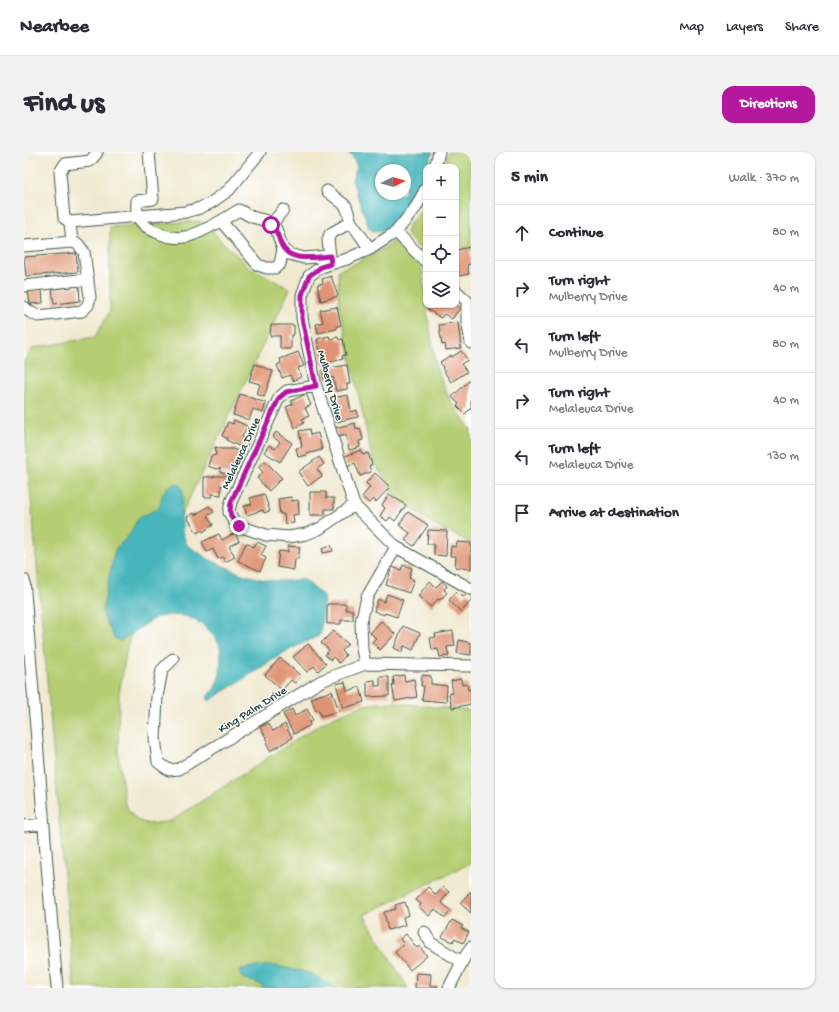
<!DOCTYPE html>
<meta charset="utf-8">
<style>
:root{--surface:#fff;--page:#f2f2f3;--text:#2b2b33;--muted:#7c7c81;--line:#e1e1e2;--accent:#b5179e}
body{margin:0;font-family:"Gochi Hand",sans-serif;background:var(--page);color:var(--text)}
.controls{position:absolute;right:12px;top:12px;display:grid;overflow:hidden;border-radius:8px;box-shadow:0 1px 3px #0004}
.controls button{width:36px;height:36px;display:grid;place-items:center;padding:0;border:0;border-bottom:1px solid var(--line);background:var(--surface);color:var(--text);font:20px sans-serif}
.compass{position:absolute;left:351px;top:12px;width:36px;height:36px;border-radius:50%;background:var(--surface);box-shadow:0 1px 3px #0004;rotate:85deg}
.stop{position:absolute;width:12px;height:12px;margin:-9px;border:3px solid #b5179e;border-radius:50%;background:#fff}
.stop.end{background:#b5179e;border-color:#fff;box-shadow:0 1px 4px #0008}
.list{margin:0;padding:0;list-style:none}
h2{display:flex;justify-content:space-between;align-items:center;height:52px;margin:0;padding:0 16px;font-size:17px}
h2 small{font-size:13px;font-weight:400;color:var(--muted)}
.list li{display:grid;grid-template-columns:26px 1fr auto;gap:12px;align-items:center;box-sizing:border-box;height:56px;padding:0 16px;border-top:1px solid var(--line)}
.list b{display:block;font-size:15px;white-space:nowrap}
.list p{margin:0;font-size:13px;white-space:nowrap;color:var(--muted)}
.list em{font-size:13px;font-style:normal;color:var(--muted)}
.icon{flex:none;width:22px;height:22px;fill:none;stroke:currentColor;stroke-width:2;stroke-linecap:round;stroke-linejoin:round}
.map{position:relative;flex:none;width:447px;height:836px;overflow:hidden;border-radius:12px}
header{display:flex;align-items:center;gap:24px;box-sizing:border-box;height:56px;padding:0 20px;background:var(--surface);border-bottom:1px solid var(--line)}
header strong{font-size:19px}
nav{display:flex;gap:22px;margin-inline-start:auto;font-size:14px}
.intro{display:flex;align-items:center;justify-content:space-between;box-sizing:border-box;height:96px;padding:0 24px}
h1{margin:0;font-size:28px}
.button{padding:10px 18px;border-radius:12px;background:var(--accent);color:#fff;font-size:14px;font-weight:700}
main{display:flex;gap:24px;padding:0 24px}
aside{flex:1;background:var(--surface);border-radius:12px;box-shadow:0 1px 3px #0004}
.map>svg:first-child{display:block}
.green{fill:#b6ce73;stroke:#6a8654}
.water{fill:#46b6bc;stroke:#327a78;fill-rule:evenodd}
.building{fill:#e09474}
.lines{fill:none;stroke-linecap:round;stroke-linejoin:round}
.minor-casing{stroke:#3e574b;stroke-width:13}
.minor{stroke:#fff;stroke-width:11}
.route{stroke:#b5179e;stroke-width:5}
.labels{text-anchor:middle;stroke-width:3;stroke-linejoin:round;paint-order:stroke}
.street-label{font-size:12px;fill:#1f3d34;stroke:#fff}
</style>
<header>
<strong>Nearbee</strong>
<nav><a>Map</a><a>Layers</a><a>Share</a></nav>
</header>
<div class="intro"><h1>Find us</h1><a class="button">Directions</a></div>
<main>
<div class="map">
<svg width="447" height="836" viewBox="0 0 447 836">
<rect width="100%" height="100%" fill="#fff"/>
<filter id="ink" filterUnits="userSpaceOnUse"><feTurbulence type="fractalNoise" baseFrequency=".025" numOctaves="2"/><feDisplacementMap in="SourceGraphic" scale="8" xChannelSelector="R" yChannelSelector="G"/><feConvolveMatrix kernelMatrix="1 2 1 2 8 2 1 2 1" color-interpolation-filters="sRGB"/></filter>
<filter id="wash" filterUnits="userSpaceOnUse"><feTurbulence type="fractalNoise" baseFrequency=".012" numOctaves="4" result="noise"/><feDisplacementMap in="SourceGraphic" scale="16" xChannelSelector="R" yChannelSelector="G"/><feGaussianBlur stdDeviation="0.9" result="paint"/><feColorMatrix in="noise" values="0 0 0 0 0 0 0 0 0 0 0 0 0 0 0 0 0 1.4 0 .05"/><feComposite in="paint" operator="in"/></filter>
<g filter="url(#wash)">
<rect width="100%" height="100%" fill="#f0e9d0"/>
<path class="green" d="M424,0H447V98L436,94L432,95V15H419Z
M402,52V103L382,82L384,74Z
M177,69L224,114L266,137L163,351L104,491L95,542L94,600L101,652L112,668L125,672L147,669L282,581L309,565L339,553L366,550L447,559V711L340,763L384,836H50L0,266V209L9,196L71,185L86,159V75Z
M373,87L397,111L402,153L412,214L425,246L444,274L447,277V391L410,373L375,347L349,310L315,153L314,118L330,112L352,101Z"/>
<path class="water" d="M324,0H409L404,15H402C402,33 374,69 360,78C357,80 354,80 351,80L345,76L334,46L328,28L333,15L329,6ZM357,18H381V42H357Z
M152,332L156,333L159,339V350L157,358L158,371V380L163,393L186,408L218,422L241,428L258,429L280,427L298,443L300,446L296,483L261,500L185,549L183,545L191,536L196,522L197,507L196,493L188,481L178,472L162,464L147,463L132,465L97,489L90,486L81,467L78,460L90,401L92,396L106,382L114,366L127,360L136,354L138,344L143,335Z
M247,813L286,821L311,836H242L236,832L218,826L216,818L223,816Z"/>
<g id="blocks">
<path class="building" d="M446,95L447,112L443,113L445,122L435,124L434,118H432V98Z
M52,101L54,120L2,124L0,105Z
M307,124L314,144L297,149L293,133L299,131L298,127Z
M55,134L56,149L30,152L28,137Z
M18,138L19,151L6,152L4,139Z
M406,153H432L436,156L428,167L420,162L417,166L403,157Z
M313,155L317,173L313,174V177L294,181L292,172L299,170L296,158Z
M434,170L437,196L422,198L421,192L418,193L415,173Z
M247,173H270V183H267V197H256V184H246Z
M305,184L306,187L314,185L315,188L319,187L322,203L318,204L319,207L299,212L293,187Z
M437,199L444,208L437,212L443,220L427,230L418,216L419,215L416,210L427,203L428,205Z
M274,200L280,214L274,216L277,225L269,229L266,223L258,226L253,213L257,211L256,207Z
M231,212L249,219L240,245L233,242L236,232L225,229Z
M323,213L326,232H323V237L312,239L309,225L300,227L299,217Z
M447,227V256L441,262L433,254L435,252L428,245Z
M216,242L242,251L239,261L229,257L225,268L209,263Z
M282,242L287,253L281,256L285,264L278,267L280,271L271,276L262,255L269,252L267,249Z
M324,243L327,260L333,258L334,265L312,270L307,246Z
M210,268L223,274L218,285L225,288L221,297L202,288L203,286L198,284L204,270L209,272Z
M331,271L332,277L336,276L339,288L335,289L336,295L325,298L322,283L313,285L311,276Z
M285,277L286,283L294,281L298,298L282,302L283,303L274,305L272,296L278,295L275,279Z
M252,280L268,291L256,310L240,300L245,293L251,297L256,290L249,285Z
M191,295L197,297H209L214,299V310H210V320L209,324L196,320V316L192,317L184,314L187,304L192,303Z
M337,298L339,303L344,301L348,313L345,314L347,320L336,324L331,311L322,314L319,305Z
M295,305L300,312L293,317L298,324L284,334L274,320Z
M241,309L258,326L245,339L233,326L239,320L234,315Z
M351,321L366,335L352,350L349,347L345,351L338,345L346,335L342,331Z
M190,324H204L203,333H197V343L188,342V345H180V325H190Z
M286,340H302V346H310V357H301V363H286Z
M240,342L246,359L240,361L239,358L223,363L220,354L228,352L226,346Z
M365,342L382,353L371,369L366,365L363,369L356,364L361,356L358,353Z
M267,345L268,349L274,348L275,362L269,363L270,371L261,372L260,362H256L254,347Z
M185,354L190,360L183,364L189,373L179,380L178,378L173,381L163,365L170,361L171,363Z
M384,360L404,373L390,394L381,388L386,381L375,373Z
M404,378L423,379L422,404L410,403V392H403Z
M211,381L215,389L205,394L211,405L201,410L199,405L194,407L189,397L183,400L178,390L195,382L198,388Z
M233,390L242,394L237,403L242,406L236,419L214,409L222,391L230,395Z
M433,390L447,391V417L431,415L432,404H426L427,394L432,395Z
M307,393L309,399L299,401L298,396Z
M264,394L276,395L274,407H271L270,418L253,415L255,399L264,400Z
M379,413L388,416L385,426L390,428L385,441L362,433L368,415L377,418Z
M406,429L412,435L418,429L423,434L420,438L423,441L416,448L414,447L407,455L394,444Z
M433,439L439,445L444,441L447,444V449L437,460L425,448Z
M363,442L379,448L373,465L361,461L360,463L350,459L354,447L360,450Z
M303,452H322V458H329V468H317V472H303Z
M357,469L371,482L356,498L348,490L352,486L346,481Z
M379,474L396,481L389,498L380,494L378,500L370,496Z
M309,479L324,492L318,499L322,503L315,511L309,505L307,508L301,503L305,498L297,491Z
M429,479L431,494L423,495L425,504L416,505L414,497L408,498L406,486L412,485L411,482Z
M435,488L447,491V503L433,501Z
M284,492L302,512L294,519L290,514L283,520L269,505Z
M256,506L277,524L271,531L267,528L258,538L241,523Z
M380,523L381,529L390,527L393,545L371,549L368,533H370L369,525Z
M398,523L407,524V532L423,534L422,550L398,548L400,534H397Z
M356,525H365V544L343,545V529L351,528V534H356Z
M437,527L438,533L443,532L444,538L447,537V552L428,556L425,542L429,541L427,529Z
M321,530L323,539L336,535L340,550L319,556L312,532Z
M308,539L315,559L297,564L295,558L292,559L287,546Z
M268,557L271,564L283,557L289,568L285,570L286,573L270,582L259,562Z
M244,571L249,579L261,572L268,586L246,599L242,591L244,589L236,575Z
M404,735L412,743L419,735L425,740L417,750L427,759L421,766L411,757L405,764L395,755L397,752L392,748Z
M447,739V761L436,751Z
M381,750L385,763L379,765L381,773L364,778L360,760L372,757L371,753Z
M428,768L439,774L437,776L445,780L439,791L431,786L429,790L418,785Z
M382,782L393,796L395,794L403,804L386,818L371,800L380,792L376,787Z
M392,821L407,822L406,834H414L413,836H391Z"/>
</g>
</g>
<g filter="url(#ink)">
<use href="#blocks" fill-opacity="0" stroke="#3e574b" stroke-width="1"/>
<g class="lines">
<defs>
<path id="minor" d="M125,0L129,47L113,49C113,53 112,60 114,64C119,78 147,88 160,85C171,84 187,74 197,69
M411,15L415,0
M402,36L392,55L372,80L346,97L323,107L297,115L285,124L278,143V166L292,234L330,353L372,395L447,437
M303,39L322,54L327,70
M46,70L40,66L36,20L41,12L66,9L72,2L73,0
M247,73L259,58
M372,80L402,110
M0,94L48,90L46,70L162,60L176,56L188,50L205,38L236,0
M259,97L256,112L251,116H243L234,113L197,69L215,58L228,65L243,69L252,77L259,97L265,102L280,106L306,104
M307,112L304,88L306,82L327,70L346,97
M0,134L64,127
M432,139L443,149V168L447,191
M0,155L6,160L14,164L58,159L64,153L66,145L60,100L54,92L48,90
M292,234L263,239L255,246L207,350L205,360L209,368L215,374L242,383L265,385L282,382L295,377L330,353
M0,428L33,836
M149,507L138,518L133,545L131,586L134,610L145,618L155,617L297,529L341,512L447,514
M341,512L338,497L337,470L343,445L372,395
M0,674L20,672
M400,780L407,791L438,810
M425,836L438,810L447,795"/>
</defs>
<use href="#minor" class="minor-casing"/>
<use href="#minor" class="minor"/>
</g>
</g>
<g class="lines" filter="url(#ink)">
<path class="route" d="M215,374C206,366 205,362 207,350L255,246L262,240L292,234L278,166V143L285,124L297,115L307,112L306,104C290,105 265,111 257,92C253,83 254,79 247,73"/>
</g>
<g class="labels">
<g class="street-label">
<text transform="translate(307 233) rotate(75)" y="4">Mulberry Drive</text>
<text transform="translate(216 301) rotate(-65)" y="4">Melaleuca Drive</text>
<text transform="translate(228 557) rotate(-32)" y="4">King Palm Drive</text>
</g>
</g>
</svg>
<div class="controls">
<button>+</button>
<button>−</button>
<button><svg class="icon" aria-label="locate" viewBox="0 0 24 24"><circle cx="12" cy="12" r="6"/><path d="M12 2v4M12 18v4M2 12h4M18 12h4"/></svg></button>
<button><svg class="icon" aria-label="layers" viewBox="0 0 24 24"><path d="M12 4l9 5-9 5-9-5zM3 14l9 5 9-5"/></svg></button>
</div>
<svg class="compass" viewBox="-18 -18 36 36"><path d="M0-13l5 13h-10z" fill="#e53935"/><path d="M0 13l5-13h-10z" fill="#7c7c81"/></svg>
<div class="stop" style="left:247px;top:73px"></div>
<div class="stop end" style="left:215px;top:374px"></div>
</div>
<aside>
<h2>5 min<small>Walk · 370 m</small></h2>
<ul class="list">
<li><svg class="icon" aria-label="ahead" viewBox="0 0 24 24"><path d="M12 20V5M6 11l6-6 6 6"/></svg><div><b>Continue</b></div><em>80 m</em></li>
<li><svg class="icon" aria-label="right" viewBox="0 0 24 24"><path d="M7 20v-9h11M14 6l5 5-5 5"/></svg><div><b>Turn right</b><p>Mulberry Drive</p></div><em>40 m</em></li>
<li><svg class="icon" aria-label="left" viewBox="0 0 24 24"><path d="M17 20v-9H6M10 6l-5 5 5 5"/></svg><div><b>Turn left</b><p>Mulberry Drive</p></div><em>80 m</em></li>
<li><svg class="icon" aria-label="right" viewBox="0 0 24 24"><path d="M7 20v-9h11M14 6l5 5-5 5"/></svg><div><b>Turn right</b><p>Melaleuca Drive</p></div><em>40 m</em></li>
<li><svg class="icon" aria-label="left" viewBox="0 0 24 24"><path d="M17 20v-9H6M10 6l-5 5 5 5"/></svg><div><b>Turn left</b><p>Melaleuca Drive</p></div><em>130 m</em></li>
<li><svg class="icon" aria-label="arrive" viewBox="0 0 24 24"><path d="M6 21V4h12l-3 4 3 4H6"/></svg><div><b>Arrive at destination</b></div></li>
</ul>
</aside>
</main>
